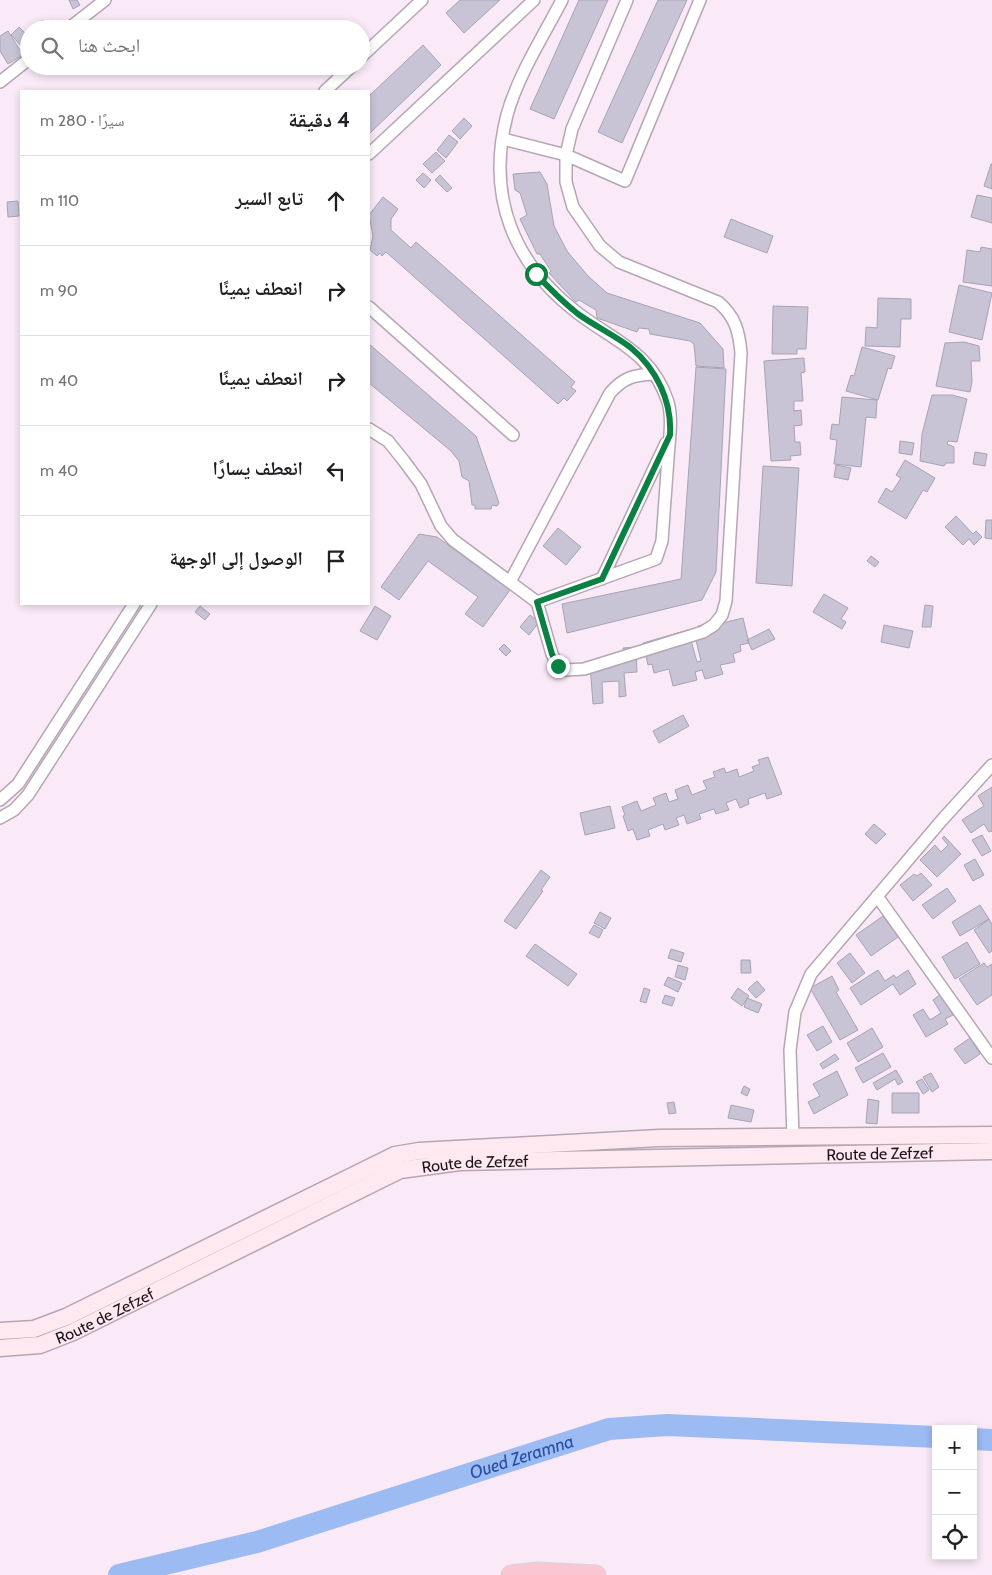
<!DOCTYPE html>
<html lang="ar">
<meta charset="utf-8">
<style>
:root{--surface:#fff;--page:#f2f2f2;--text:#202124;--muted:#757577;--line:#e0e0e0}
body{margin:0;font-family:Cabin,"Noto Naskh Arabic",sans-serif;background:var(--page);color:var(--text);direction:rtl}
.controls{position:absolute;right:15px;bottom:15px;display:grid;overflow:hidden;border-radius:0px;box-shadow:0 2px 8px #0003}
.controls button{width:45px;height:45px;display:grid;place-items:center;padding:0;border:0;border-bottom:1px solid var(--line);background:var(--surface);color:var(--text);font:25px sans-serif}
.stop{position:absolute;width:15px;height:15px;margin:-11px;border:4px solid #0b8043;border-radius:50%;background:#fff}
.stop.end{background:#0b8043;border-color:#fff;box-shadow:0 1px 5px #0008}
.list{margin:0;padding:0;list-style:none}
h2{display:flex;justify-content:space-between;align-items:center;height:65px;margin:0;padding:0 20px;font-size:21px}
h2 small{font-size:16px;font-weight:400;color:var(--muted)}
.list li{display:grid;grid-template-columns:32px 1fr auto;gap:15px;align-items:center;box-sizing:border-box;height:90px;padding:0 20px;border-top:1px solid var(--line)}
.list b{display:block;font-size:19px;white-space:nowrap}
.list em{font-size:16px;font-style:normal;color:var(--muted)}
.icon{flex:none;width:28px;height:28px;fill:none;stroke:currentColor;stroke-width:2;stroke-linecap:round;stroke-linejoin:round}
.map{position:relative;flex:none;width:992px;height:1575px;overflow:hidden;direction:ltr}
.search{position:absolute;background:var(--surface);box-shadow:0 2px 8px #0003;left:20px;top:20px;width:350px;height:55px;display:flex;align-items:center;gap:12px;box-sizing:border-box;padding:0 18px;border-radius:28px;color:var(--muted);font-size:19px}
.panel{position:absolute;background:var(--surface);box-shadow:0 2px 8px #0003;left:20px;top:90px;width:350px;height:515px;border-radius:0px;direction:rtl}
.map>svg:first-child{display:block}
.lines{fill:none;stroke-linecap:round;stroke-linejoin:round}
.river{stroke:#9cbbf3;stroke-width:22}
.building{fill:#c8c4d6;stroke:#a7a3b4}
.minor-casing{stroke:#b5a6b3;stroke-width:14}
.secondary-casing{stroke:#b5a6b3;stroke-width:19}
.trunk-casing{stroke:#d6d5d6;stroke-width:21}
.minor{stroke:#fff;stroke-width:11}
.secondary{stroke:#fde9ef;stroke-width:16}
.trunk{stroke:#fac6d4;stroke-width:19}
.route{stroke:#0b8043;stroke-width:6}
.labels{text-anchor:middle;stroke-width:4;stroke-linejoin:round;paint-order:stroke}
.street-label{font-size:16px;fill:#1b151a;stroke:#fffcff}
.water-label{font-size:18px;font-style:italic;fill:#2851a2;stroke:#fffcff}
</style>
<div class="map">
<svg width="992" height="1575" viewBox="0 0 992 1575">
<rect width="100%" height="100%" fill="#faeaf8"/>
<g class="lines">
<g class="river">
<path d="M973,1439L992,1440"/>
<path id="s1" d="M119,1575L257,1542L609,1429L667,1425L936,1437"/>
</g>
</g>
<path class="building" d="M69,0H77L80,5L73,9Z
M460,0H500L464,33L446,13Z
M579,0H608L554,119L530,109Z
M658,0H687L622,143L598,132Z
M43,20L48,29H30Z
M52,20L59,28V29H52L47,23Z
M19,27L29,37V47L25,50L11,35Z
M8,31L23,55L8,64L0,51V36Z
M423,45L441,65L369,134V96Z
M464,118L472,126L460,139L452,131Z
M449,135L458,142L446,158L437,150Z
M436,152L445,161L432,173L423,164Z
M991,164H992V189L984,186Z
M540,172L547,184L554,226L567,251L588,276L607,293L700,323L723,349L724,368L696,366L694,344L690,341L650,334L649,329L639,328L637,332L597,318L596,310L579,300L576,302L549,273L551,271L540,254H537L520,219L527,215L520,193L515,190L513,174Z
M423,173L431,180L424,188L416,180Z
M440,175L452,188L447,192L435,180Z
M977,195L992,198V223L971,217Z
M383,197L398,209L391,219V230L411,248L416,242L575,382L571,387L576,391L567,401L564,398L558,404L386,252L382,256L380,253L377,256L370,250L373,236L369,215Z
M18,201L19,216L8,217L7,202Z
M731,219L773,236L767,253L724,237Z
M981,247L992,249V286L963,282L967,250L980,252Z
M959,285L992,293L982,340L949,332Z
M878,298L911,299V319H901L900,347L865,346L866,327L877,328Z
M773,306L808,307L806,349H797V354H772Z
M964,342L979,346L980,361H971L972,382L970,392L936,386L945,343Z
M369,344L476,436L499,503L497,506L492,505L491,509H475V505H472L469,481L462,477L459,461L451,451L369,383Z
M862,347L895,356L891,369L888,368L878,400L846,391L851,375L854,376Z
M804,358L805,372L801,373L803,401H794V411L801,410L802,425L794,426L795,442H800L801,455L790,456L791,460L771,461L764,361Z
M696,367L726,369L716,572L702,600L567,633L562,604L681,579Z
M932,395H952L967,399L957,442L948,441L947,444L954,447V463H946L944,466L920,461L922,434Z
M842,397L877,400L876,418L866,417L861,467L834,464L837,440L830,439L832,424L839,425Z
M900,441L914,443L912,455L899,453Z
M975,452L987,454L985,466L973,464Z
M905,460L935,478L927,492L923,490L906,519L878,502L886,488L892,492L901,478L896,475Z
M836,465L851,468L848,480L834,477Z
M763,466L799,468L792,586L756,583Z
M956,516L973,534L976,531L982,537L974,545L969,539L963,545L945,527Z
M986,520H992V539L985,538Z
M558,528L581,547L566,565L543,546Z
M419,534L437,537L510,590L483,627L465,614L478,597L428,561L399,600L381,587Z
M871,556L879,562L875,567L867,561Z
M824,594L848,608L841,619L846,622L842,629L813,612Z
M925,605L933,606L931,627H922Z
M200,606L210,614L205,620L195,612Z
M375,606L391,616L377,640L360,631Z
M530,615L539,622L529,635L520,627Z
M743,618L749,643L740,645L741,651L733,654L735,662L720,665L723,674L705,679L702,670L695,672L697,680L673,686L669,669L654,673L652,664L648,665L643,643L688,630L697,662L701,661L695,636L700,634L698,626L710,623V626Z
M884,625L913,631L909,648L881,642Z
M769,629L775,639L752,650L747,640Z
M504,644L511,651L506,656L499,649Z
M636,647L637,672L624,673L626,696L619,697V681L602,682L603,703L593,704L590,665L624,663L623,648Z
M683,715L689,726L659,743L653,731Z
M768,757L782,794L767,799L765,793L748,799L749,804L740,808L736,799L726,803L729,810L716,814L714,809L699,814L701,819L687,824L684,815L676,818L679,825L665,830L663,824L648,830L650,836L637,840L633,829L628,831L623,816L625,815L622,807L637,801L641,811L656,805L653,798L666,793L669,802L678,799L675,790L688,785L692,795L707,789L703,781L715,777L713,772L724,768L726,773L737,769L739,777L754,771L752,767L760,764L758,760Z
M992,787V831L989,832L984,824L971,833L962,820L984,806L978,796Z
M610,806L615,828L585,835L580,813Z
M874,824L886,834L876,844L865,834Z
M982,835L991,851L982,856L972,840Z
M944,836L961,854L937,877L920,860L935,845L941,852L948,845L942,838Z
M975,859L984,875L973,881L964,865Z
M541,870L550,877L541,890L543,891L516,929L504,921Z
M921,873L932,885L913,901L900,885L914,874L917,876Z
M947,888L956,901L933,919L922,905Z
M980,905L989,919L960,936L952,922Z
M600,912L611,918L605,929L594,923Z
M883,916L898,937L871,956L856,935Z
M989,919L992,924V951L989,953L974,930Z
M594,925L603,930L599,938L589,933Z
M967,942L980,964L955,979L942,957Z
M535,944L577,974L568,986L526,956Z
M671,949L684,953L681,962L668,958Z
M850,953L865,973L852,983L837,963Z
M741,960H750L751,973H741Z
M984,963L987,967L992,964V995L977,1005L959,979Z
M678,965L688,968L685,980L675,977Z
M878,970L885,981L894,975L896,978L908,970L916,984L900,995L893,984L861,1005L850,988Z
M832,976L839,990L836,992L858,1030L840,1040L810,988Z
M668,977L682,983L678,992L664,985Z
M757,981L765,990L756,998L748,989Z
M644,988L650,990L646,1003L640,1001Z
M738,988L749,996L742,1006L731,998Z
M941,994L953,1015L945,1019L948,1024L926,1037L913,1015L923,1009L930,1020L941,1013L933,1000Z
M665,995L675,998L672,1006L662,1003Z
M747,998L762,1004L758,1013L744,1007Z
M823,1026L832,1042L817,1051L807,1035Z
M872,1028L883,1047L858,1062L847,1043Z
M970,1038L980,1054L965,1064L954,1049Z
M883,1053L891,1067L863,1083L855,1068Z
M835,1054L839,1059L823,1069L820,1064Z
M896,1070L903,1082L898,1085L895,1079L877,1090L873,1083Z
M837,1071L848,1095L814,1114L808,1102L820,1096L813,1084Z
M931,1073L939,1087L932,1092L923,1077Z
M922,1079L929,1090L923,1094L916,1082Z
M744,1086L750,1089L747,1096L741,1093Z
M892,1093H919V1113H892Z
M868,1099L879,1101L877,1124L866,1123Z
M674,1102L676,1113L669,1114L667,1103Z
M731,1105L754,1110L751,1122L728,1118Z"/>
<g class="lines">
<defs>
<path id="minor" d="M68,29L105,0
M361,57L422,0
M0,82L29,59
M325,91L352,66
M503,139L566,155L625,181L700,0
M369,154L534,0
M369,307L513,435
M369,429L388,441L404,461L421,484L441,526L453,540L537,602L552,654L558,666L565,670L584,669L703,632L714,625L722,615L726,601L741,353C739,331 735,316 718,302L619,262L600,246L573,207L566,182V155L572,129L627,0
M602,579L666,443
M511,580L610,393C624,377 634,375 654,374
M537,602L656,559L662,541C664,513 666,486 668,458C669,440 673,420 668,402C652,353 616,342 579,314C513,264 486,196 507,115C518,75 543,37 562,0
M0,800L18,784L134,604
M0,818L14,810L28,795L151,604
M877,896L992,1058
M793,1136L790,1050L795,1012L811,974L942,820L992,765"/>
<g id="secondary">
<path d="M0,1331L34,1329L66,1317L395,1155L419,1151L659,1138L992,1135"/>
<path id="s2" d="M0,1348L40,1345L73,1332L400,1170L460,1162L992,1151"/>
</g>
<path id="trunk" d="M511,1575L537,1572L596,1575"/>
</defs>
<use href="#minor" class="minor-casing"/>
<use href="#secondary" class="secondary-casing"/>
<use href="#trunk" class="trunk-casing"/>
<use href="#minor" class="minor"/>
<use href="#secondary" class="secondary"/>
<use href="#trunk" class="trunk"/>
</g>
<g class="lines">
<path class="route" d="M536,274C549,288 563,302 578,314C595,326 614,335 630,347C657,369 672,402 670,435L602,579L537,602L552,654L558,666"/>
</g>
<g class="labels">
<g class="street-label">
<text dy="6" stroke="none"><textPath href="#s2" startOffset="921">Route de Zefzef</textPath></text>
<text dy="6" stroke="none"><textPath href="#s2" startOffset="516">Route de Zefzef</textPath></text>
<text dy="6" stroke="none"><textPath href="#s2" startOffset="111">Route de Zefzef</textPath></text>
</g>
<g class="water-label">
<text dy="6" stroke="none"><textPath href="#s1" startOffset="420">Oued Zeramna</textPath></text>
</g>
</g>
</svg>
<div class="controls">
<button>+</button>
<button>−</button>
<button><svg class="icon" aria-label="locate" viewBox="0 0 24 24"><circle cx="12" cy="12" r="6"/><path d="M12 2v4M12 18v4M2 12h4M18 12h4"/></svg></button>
</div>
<div class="stop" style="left:536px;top:274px"></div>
<div class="stop end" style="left:558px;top:666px"></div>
<div class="search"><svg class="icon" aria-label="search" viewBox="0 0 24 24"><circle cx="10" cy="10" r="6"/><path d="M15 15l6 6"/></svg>ابحث هنا</div>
<section class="panel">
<h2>4 دقيقة<small>سيرًا · 280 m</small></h2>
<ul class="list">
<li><svg class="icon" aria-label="ahead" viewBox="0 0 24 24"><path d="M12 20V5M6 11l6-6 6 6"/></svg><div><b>تابع السير</b></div><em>110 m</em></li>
<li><svg class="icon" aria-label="right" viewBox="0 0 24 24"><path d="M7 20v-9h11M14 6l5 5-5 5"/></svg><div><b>انعطف يمينًا</b></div><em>90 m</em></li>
<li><svg class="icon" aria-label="right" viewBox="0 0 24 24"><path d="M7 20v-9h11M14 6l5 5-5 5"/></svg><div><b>انعطف يمينًا</b></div><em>40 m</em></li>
<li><svg class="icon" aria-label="left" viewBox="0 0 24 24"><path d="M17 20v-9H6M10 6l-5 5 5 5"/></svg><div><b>انعطف يسارًا</b></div><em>40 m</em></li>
<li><svg class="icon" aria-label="arrive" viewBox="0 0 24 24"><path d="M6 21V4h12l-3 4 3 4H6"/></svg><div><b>الوصول إلى الوجهة</b></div></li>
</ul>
</section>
</div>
